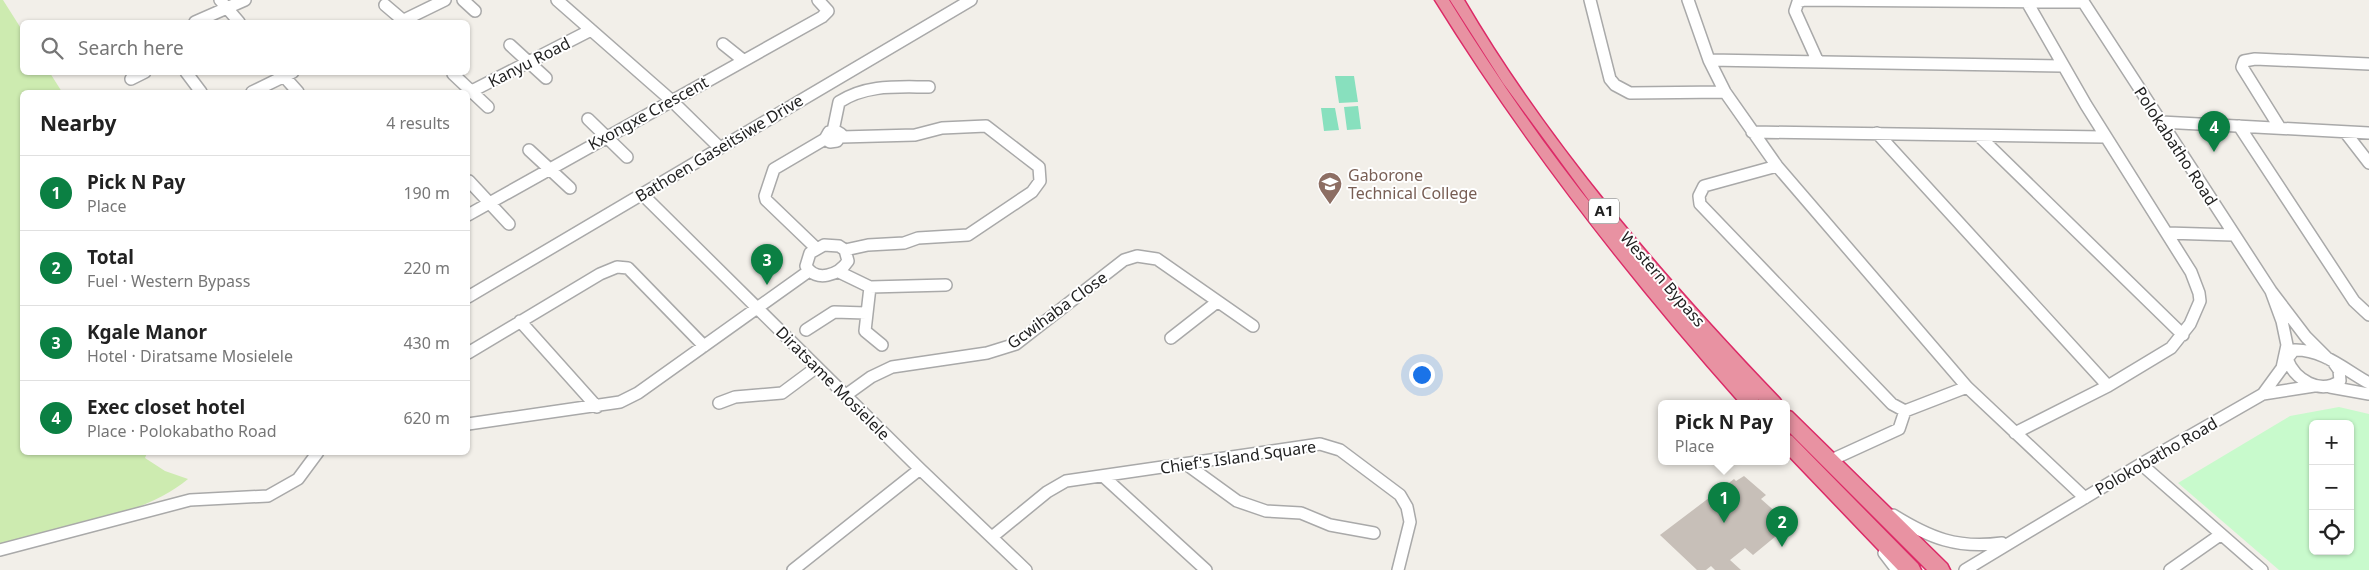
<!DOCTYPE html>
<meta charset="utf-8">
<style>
:root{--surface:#fff;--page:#f2f2f2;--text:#222;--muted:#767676;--line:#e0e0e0;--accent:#0b8043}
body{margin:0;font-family:"Noto Sans",sans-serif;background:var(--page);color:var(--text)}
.controls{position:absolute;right:15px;bottom:15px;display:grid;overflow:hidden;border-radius:8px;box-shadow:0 1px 4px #0004}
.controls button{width:45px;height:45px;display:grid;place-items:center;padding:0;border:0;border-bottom:1px solid var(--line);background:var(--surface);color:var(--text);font:25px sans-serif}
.you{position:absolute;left:1421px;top:374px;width:18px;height:18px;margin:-12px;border:4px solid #fff;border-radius:50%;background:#1a73e8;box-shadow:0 0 0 8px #1a73e833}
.badge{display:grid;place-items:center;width:32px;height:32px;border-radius:50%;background:var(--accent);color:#fff;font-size:16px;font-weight:700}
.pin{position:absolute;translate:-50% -41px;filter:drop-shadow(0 1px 2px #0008)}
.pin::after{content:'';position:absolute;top:26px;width:18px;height:15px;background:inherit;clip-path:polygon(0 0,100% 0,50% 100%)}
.popup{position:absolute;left:1658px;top:400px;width:132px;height:65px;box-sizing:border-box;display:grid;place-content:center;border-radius:8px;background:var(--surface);filter:drop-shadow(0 1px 4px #0005);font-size:16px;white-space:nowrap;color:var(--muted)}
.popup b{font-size:19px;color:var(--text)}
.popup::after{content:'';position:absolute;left:50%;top:100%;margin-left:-10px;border:10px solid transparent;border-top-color:var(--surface)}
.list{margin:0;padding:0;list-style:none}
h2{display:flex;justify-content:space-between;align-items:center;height:65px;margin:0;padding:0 20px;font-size:21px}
h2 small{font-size:16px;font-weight:400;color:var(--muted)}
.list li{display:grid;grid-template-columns:32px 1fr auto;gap:15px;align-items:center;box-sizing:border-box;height:75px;padding:0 20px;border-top:1px solid var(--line)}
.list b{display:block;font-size:19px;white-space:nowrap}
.list p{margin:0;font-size:16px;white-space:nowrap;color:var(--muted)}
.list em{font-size:16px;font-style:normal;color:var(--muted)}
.icon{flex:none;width:28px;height:28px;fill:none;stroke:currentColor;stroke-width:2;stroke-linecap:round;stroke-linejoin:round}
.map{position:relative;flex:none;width:2369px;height:570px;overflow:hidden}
.search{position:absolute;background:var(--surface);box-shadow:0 1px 4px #0004;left:20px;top:20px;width:450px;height:55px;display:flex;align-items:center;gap:12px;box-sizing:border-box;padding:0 18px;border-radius:8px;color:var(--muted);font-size:19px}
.panel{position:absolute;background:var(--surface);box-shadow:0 1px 4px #0004;left:20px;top:90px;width:450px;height:365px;border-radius:8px}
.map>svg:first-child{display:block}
.grass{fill:#cdebb0}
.park{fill:#c8facc;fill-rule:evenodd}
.pitch{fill:#88e0be}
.building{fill:#c7bfb8}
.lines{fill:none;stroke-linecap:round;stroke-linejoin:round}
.minor-casing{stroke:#a9a9a9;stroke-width:14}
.highway-casing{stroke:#dc2a67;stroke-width:3}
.minor{stroke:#fff;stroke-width:11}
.highway{fill:#e892a2;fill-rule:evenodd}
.labels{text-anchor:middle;stroke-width:4;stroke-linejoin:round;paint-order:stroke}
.shield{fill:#fff;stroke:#646464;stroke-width:1}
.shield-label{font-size:15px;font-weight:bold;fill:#222}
.street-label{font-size:16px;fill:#222;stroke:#fff}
.education-label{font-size:16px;fill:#785e54;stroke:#fff;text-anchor:start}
</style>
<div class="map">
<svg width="2369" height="570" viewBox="0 0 2369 570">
<rect width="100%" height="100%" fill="#f2efe9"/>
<path class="grass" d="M0,0H3L22,30V72L50,73L62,92H22V452L147,453L145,458L165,471L188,479C146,515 55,532 0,545Z"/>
<path class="park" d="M2339,407L2369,414V570H2279L2178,483L2290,416ZM2313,424H2350V551H2313Z"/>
<path class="pitch" d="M1335,76H1354L1358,102L1339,103Z
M1358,106L1361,129L1347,130L1344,107Z
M1321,108H1335L1339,130L1324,131Z"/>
<path class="building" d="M1744,476L1766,495L1761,499L1778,514L1770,520L1782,531L1753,555L1745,548L1730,560L1741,570H1715L1711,566L1706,570H1697L1660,535L1734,479L1736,481Z"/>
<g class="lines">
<defs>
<path id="minor" d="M220,0L239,22
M463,0L475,11
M557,0L672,101L720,148
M1590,0L1610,79L1615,85L1630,93L1725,92
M1688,0L1709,60L1725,92L1777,166L1967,387L2085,498
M2082,0L2271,291L2306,337L2327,358
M385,5L405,22
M195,22L245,0
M400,22L445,0
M723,44L743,60
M510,45L546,78
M1709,60L2062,66
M1818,62L1795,11L1798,2L1804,0L2083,2
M186,72L201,92
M281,73L298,92
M453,74L488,107
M131,79L145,72
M252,92L293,72
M468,93L591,30
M588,119L627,157
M2161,122L2369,133
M2239,126L2354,301L2369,315
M2280,128L2242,67L2244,61L2255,59L2369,64
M833,131L839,102C867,84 897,87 929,87
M836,131L841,134L837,141L830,142L825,139L829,132Z
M1752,132L2105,137
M2345,132L2369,163
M1877,133L2108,386
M1979,136L2183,335
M841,137L915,135L942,128L986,126L1039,167L1040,181L1032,192L968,235L918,238L904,243L868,245L845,250
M529,150L570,188
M1777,166L1704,186L1699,196L1700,204L1892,404L1905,411L1967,387
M469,181L509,224
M642,194L920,469L1026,570
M468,215L822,17L828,11L818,0
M2167,233L2233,235
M824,245L839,246L845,250L848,261C839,275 816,283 806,266L810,253Z
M816,248L766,200L765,196L774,169L825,139
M839,272L870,287L946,285
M870,287L865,331L882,345
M468,297L971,0
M520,321L597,407
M806,330L834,312L866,313
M1171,338L1217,302
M468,353L600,274L617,267L628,268L704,346
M2334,363L2339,370L2340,381C2320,395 2295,380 2287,359L2294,350C2323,349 2345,370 2369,383
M2330,387L2369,394
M2263,394L2314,386
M846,395L871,377L892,367L987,353L1016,344L1124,260L1137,256L1157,259L1253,326
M719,403L735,397L782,393L817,367
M468,424L620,402L638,393L809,271
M2015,433L2108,386L2171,348L2190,324L2200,301L2199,293L2191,272L2086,105L2027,2
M1829,461L1899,429L1905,411
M1186,464L1237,501L1266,511L1301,513L1330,525L1374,533
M2141,464L2262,570
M1103,476L1206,570
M1893,515C1930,538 1957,549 2002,543
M992,537L1047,492L1066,481L1320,444L1340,450L1400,495L1407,507L1410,522L1398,570
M0,550L190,500L268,496L298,479L318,452
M1884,553L1897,570
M793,570L920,469
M1965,570L2141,464L2263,394L2282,368L2287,345L2282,321L2271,291
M2170,570L2220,535"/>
<path id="highway" d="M1435,0H1449C1495,74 1544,146 1599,214L1503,83L1450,0H1464C1548,144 1665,279 1780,399L1783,404H1763L1758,399L1761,404H1741C1628,277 1525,145 1435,0Z
M1786,410L1792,412L1947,564L1950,570H1927L1786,429Z
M1786,434L1792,436L1918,564L1921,570H1898L1786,453Z"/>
</defs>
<use href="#minor" class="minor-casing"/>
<use href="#highway" class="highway-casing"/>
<use href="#minor" class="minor"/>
<use href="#highway" class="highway"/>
</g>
<defs>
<symbol id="university-pin" viewBox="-11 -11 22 30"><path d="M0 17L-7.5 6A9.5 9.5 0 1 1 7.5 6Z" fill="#8d6e63" stroke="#fff"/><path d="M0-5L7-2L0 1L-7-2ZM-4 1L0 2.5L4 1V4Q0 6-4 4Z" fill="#fff"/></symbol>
</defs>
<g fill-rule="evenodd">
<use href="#university-pin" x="1316" y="170" width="28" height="38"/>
</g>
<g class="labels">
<rect class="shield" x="1589" y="198.5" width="30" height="25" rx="4"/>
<g class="shield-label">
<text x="1604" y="216">A1</text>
</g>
<g class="street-label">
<text transform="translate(529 62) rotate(-27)" y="6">Kanyu Road</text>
<text transform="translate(648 113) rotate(-29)" y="6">Kxongxe Crescent</text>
<text transform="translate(2176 146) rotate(57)" y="6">Polokabatho Road</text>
<text transform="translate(719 148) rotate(-31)" y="6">Bathoen Gaseitsiwe Drive</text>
<text transform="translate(1663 279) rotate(49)" y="6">Western Bypass</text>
<text transform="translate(1057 310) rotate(-36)" y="6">Gcwihaba Close</text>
<text transform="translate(833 383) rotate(45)" y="6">Diratsame Mosielele</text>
<text transform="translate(2156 456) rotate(-30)" y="6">Polokobatho Road</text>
<text transform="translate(1238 457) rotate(-8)" y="6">Chief's Island Square</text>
</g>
<g class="education-label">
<text x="1348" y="181">Gaborone<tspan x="1348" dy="18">Technical College</tspan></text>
</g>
</g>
</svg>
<div class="controls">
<button>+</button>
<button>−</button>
<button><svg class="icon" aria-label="locate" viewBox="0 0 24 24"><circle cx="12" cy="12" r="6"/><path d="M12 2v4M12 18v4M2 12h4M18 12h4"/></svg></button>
</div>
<div class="you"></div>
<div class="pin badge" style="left:1724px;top:523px">1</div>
<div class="popup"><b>Pick N Pay</b>Place</div>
<div class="pin badge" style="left:1782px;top:547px">2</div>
<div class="pin badge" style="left:767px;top:285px">3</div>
<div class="pin badge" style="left:2214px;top:152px">4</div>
<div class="search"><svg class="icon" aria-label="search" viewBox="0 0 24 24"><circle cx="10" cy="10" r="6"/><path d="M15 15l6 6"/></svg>Search here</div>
<section class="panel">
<h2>Nearby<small>4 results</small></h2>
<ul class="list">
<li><span class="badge">1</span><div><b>Pick N Pay</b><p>Place</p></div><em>190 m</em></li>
<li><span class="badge">2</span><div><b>Total</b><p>Fuel · Western Bypass</p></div><em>220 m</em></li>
<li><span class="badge">3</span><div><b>Kgale Manor</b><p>Hotel · Diratsame Mosielele</p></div><em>430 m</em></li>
<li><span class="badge">4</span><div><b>Exec closet hotel</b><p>Place · Polokabatho Road</p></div><em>620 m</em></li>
</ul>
</section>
</div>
